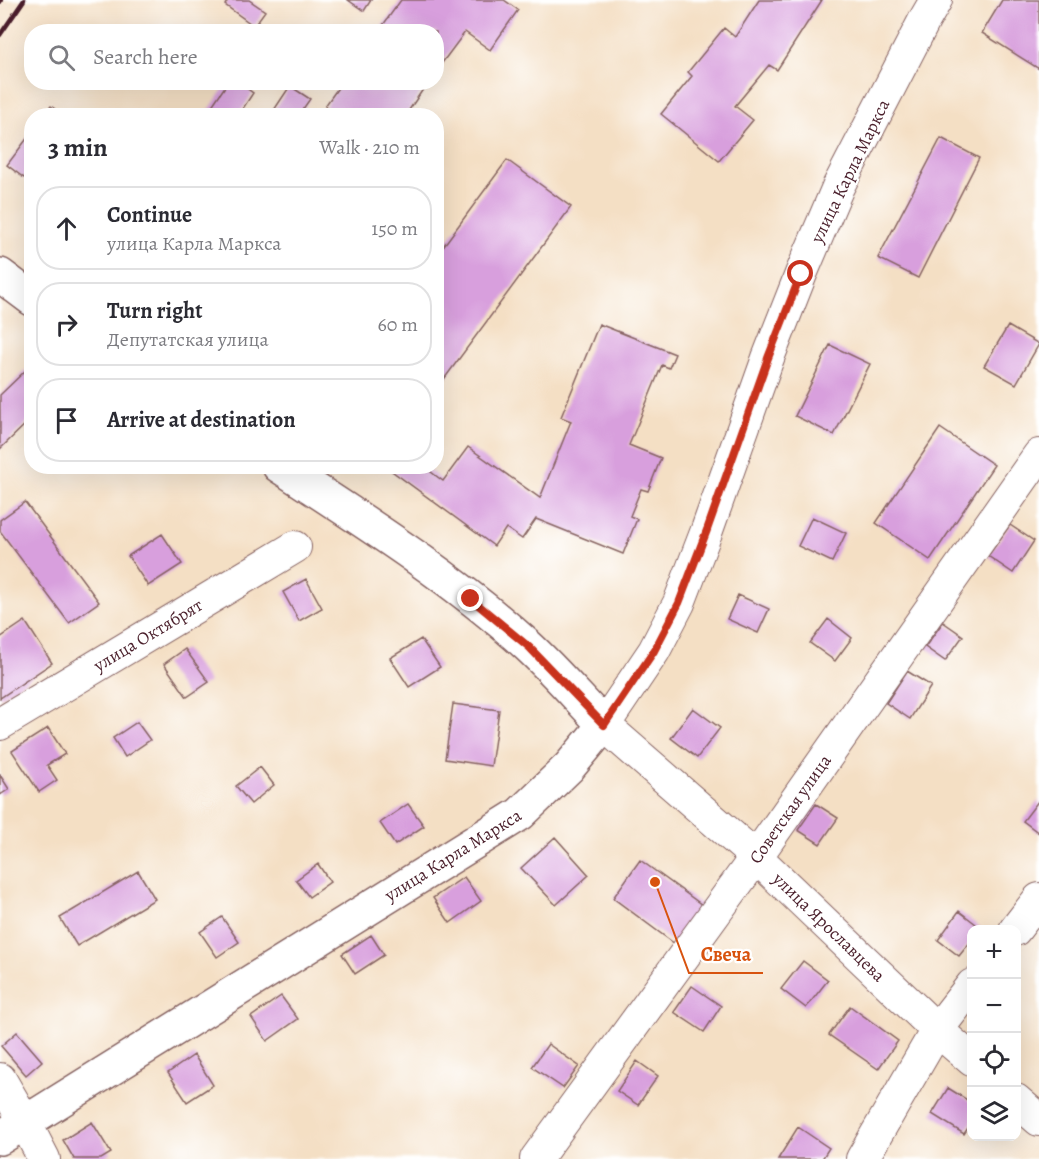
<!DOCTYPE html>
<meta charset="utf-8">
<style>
:root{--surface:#fff;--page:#f7f7f7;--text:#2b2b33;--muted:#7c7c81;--line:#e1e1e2}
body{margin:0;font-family:Alegreya,serif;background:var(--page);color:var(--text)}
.controls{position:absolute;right:18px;bottom:18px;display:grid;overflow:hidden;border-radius:12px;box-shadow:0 6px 24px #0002}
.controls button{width:54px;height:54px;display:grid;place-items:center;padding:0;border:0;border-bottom:2px solid var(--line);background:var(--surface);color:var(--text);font:30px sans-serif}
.stop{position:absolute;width:18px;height:18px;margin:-14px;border:4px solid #c8321e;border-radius:50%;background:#fff}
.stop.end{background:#c8321e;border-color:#fff;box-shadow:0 2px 6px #0008}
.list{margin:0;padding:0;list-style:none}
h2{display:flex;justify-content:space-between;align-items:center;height:78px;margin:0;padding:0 24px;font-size:26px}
h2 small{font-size:20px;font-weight:400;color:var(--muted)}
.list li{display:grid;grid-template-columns:39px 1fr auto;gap:18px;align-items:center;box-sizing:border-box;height:84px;margin:0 12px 12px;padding:0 12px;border:2px solid var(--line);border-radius:24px}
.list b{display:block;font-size:22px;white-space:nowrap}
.list p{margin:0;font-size:20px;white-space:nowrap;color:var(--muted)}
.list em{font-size:20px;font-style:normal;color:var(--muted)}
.icon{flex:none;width:33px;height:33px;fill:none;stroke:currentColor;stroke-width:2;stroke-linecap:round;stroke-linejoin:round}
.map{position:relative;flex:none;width:1039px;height:1159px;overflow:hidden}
.search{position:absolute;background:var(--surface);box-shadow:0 6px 24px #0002;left:24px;top:24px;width:420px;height:66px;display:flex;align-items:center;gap:15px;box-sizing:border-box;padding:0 21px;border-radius:24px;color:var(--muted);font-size:22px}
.panel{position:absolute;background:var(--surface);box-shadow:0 6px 24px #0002;left:24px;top:108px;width:420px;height:366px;border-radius:24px}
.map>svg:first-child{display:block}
.building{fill:#d89fdd}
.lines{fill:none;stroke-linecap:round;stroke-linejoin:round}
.minor-casing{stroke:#866261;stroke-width:34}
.major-casing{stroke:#866261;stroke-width:36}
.minor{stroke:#fff;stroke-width:32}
.major{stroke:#fff;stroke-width:33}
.rail{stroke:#4a1f2b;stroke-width:4.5}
.route{stroke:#c8321e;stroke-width:8}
.labels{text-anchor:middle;stroke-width:4.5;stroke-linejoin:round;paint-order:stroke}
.street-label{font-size:18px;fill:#4a1f2b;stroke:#fff}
.leader{fill:none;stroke:#d8530f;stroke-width:2}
.callout-dot{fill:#d8530f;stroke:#fff;stroke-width:2}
.callout-label{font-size:20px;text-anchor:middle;font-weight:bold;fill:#d8530f;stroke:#fff;stroke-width:4.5;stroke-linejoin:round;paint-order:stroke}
</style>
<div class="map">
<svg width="1039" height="1159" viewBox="0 0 1039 1159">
<rect width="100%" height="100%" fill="#fff"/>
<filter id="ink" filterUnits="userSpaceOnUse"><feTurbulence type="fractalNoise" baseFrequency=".0167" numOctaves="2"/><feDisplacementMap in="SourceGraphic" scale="12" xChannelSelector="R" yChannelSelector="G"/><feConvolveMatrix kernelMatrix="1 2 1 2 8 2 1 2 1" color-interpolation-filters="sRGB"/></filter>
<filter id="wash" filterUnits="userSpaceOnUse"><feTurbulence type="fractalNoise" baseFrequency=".008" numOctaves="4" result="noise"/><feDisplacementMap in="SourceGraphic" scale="24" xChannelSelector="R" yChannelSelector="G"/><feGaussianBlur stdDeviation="1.35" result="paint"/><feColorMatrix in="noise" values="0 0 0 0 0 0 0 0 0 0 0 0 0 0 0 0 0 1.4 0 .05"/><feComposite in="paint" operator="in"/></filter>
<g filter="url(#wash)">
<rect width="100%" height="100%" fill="#f4dfc4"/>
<g id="blocks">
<path class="building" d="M228,0H249L265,11L254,26L225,5Z
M348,0H371L364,11Z
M401,0H504L518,10L490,50L465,32L436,71V32H378Z
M759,0H822L777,70L769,65L735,106L753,120L719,161L661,114L692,76L688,72L724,28L735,37Z
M1002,0H1039V69L982,33Z
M228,82H238L253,93L238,116H205Z
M342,82H428L405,116H338L325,106Z
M290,86L310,99L298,116H282L274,110Z
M51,106L64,116H43Z
M32,132V168L24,178L7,165Z
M941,138L979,158L918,278L878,258Z
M507,160L571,207L436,390V256Z
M599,324L675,354L669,368L662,365L629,445L661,458L648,491L641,489L630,516L637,519L623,554L536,519L522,539L506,528L494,546L385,466H423L443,481L468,447L540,498L571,421L561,417Z
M1008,326L1039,344L1016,384L984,366Z
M830,345L870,364L834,435L795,416Z
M26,370L32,375V418L0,449V395Z
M940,428L994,465L930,560L876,523Z
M25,502L99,602L69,623L0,531V520Z
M812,517L846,533L832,562L798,546Z
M1010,525L1034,541L1013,573L988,556Z
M162,534L182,564L148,586L128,556Z
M306,579L322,608L299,621L283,592Z
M738,595L769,609L758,633L727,619Z
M828,619L852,638L835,661L810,643Z
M25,621L52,663L0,698V638Z
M943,622L963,636L945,661L925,647Z
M421,639L440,667L409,687L390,658Z
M185,649L209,682L187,697L164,664Z
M907,671L931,686L910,719L886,703Z
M453,704L499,710L491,766L445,759Z
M693,708L720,728L697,758L671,738Z
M137,722L150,740L125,757L113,738Z
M48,728L65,754L47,765L57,780L39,792L12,751Z
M260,767L274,785L251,804L236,786Z
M0,775L9,789L0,795Z
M1039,800V833L1023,821Z
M408,804L424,826L395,845L380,823Z
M816,804L838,818L820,844L798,830Z
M555,837L589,875L556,905L521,868Z
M640,860L702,905L675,944L613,898Z
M318,864L330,882L309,897L296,880Z
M138,871L155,899L77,946L60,918Z
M464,877L481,901L450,923L433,898Z
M959,911L981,928L980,930H972V940L959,956L938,940Z
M222,917L239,942L217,957L200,932Z
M371,935L384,955L355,974L342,954Z
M803,961L828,980L806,1008L781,989Z
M692,986L721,1006L704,1032L674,1012Z
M281,996L298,1019L267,1041L251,1017Z
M850,1006L898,1041L878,1069L829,1035Z
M17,1032L42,1061L26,1075L1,1046Z
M548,1044L579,1066L563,1088L532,1067Z
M194,1055L213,1085L187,1102L168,1073Z
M637,1061L658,1076L638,1105L617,1091Z
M948,1088L972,1103V1122L964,1134L932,1114Z
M92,1122L111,1153L101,1159H74L63,1140Z
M798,1127L829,1148L822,1159H778Z"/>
</g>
</g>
<g filter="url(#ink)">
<use href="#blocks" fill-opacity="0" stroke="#866261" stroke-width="1.5"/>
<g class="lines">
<defs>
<path id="minor" d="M936,0L925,19L838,187L801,274L768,358L707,530L679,603L654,651L604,725L756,857L937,1030L972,1060
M0,724L295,547
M1015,930L1039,899
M0,1079L25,1122L44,1159
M1016,1100L1039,1120
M536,1159L756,857L1039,455
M862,1159L937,1030L972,985"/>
<path id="major" d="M0,275L32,299
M0,1138L520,814L569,767L604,725C579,699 555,671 528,646C452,577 365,522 279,466"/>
</defs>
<use href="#minor" class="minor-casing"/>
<use href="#major" class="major-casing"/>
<use href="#minor" class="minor"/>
<use href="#major" class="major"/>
<path class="rail" d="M0,2L1,0
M0,35L24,0"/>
</g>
</g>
<g class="lines" filter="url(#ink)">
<path class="route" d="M471,599L529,647L604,725L654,651L679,603L707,530L768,358L801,274"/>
</g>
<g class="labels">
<g class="street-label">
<text transform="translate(850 171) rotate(-64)" y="6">улица Карла Маркса</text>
<text transform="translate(148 635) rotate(-31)" y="6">улица Октябрят</text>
<text transform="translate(790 809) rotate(-55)" y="6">Советская улица</text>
<text transform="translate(453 855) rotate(-32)" y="6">улица Карла Маркса</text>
<text transform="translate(829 927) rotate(44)" y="6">улица Ярославцева</text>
</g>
</g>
<path class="leader" d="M655 882L689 973H763"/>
<circle class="callout-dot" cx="655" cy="882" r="6"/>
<g class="callout-label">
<text x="726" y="961">Свеча</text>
</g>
</svg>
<div class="controls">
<button>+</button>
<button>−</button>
<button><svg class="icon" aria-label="locate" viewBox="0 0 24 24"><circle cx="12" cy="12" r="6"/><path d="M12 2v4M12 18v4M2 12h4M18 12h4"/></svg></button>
<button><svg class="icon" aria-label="layers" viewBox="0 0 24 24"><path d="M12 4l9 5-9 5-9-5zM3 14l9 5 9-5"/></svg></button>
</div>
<div class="stop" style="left:801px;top:274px"></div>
<div class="stop end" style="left:471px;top:599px"></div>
<div class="search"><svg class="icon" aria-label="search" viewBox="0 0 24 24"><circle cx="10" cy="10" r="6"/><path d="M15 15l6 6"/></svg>Search here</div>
<section class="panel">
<h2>3 min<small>Walk · 210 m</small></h2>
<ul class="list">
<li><svg class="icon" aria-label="ahead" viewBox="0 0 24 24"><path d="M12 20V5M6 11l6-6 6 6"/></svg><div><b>Continue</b><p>улица Карла Маркса</p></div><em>150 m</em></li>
<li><svg class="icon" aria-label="right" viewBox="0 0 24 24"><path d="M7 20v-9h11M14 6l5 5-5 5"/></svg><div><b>Turn right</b><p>Депутатская улица</p></div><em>60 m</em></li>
<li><svg class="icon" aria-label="arrive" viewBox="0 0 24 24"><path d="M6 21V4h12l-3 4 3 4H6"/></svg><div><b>Arrive at destination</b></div></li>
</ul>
</section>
</div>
